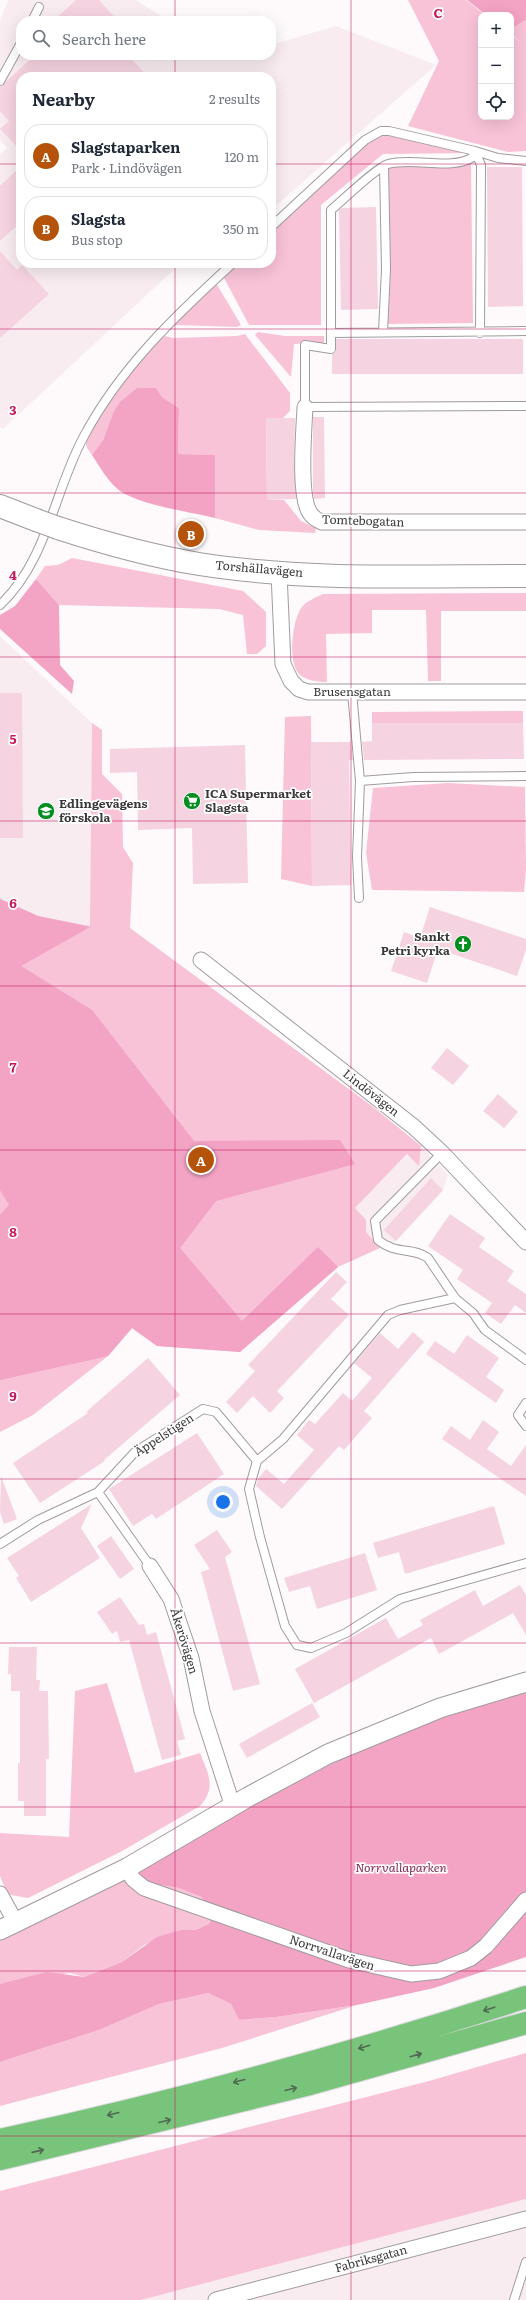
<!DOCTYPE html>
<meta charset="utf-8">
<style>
:root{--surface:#fff;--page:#f6f6f7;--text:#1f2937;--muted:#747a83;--line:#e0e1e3;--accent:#b45309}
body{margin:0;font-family:Literata,serif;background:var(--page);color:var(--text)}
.controls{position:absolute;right:12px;top:12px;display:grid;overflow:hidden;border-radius:8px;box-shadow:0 4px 16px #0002}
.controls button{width:36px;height:36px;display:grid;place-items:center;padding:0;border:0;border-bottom:1px solid var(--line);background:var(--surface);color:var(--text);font:20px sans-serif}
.you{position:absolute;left:223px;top:1502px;width:14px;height:14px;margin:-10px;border:3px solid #fff;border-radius:50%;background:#1a73e8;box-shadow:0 0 0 6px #1a73e833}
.badge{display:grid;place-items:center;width:26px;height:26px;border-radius:50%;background:var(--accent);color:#fff;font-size:13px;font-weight:700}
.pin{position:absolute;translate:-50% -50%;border:2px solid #fff;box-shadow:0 1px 4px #0006}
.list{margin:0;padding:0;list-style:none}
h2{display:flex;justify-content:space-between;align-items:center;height:52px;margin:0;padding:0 16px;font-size:17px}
h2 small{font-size:13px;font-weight:400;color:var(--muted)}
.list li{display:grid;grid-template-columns:26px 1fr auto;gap:12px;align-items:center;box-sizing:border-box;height:64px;margin:0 8px 8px;padding:0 8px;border:1px solid var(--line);border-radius:16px}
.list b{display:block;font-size:15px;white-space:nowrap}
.list p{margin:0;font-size:13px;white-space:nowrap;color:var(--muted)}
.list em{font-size:13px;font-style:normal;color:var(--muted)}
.icon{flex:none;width:22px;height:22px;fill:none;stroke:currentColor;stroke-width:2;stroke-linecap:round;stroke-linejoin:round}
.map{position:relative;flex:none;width:526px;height:2300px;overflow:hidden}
.search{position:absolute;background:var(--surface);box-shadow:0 4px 16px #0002;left:16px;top:16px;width:260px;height:44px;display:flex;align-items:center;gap:10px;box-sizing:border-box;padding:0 14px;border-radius:16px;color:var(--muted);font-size:15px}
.panel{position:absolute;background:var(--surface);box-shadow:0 4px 16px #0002;left:16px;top:72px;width:260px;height:196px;border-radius:16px}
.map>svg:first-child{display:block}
.built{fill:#f8ecf0}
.green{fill:#f8c2d7}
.forest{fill:#f3a3c4}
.building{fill:#f5d3e0}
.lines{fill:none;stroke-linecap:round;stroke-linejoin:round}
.service-casing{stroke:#a09c9d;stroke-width:10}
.minor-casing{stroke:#a09c9d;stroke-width:17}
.tertiary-casing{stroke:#a09c9d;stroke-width:21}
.secondary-casing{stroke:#a09c9d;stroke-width:24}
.trunk-casing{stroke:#d8d7d8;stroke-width:24}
.service{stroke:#fff;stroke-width:8}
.minor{stroke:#fff;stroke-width:15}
.tertiary{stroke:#fff;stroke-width:19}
.secondary{stroke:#fff;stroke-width:22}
.trunk{stroke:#78c47b;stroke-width:22}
.secondary-bridge-casing{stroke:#a09c9d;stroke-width:24;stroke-linecap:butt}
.secondary-bridge{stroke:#fff;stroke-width:22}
.oneway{stroke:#506a51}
.grid{fill:none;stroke:#c2185b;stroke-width:1;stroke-opacity:0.55}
.labels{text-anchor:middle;stroke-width:3.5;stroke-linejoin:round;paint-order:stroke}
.street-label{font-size:12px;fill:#3b393a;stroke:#fff}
.poi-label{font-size:12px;font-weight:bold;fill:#3b393a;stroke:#fff;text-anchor:start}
.park-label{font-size:12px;font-style:italic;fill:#842a57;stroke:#fff}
.grid-label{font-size:13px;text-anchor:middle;font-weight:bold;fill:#c2185b;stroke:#fff;stroke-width:3.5;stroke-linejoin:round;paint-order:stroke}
</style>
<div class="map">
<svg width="526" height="2300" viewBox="0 0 526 2300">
<rect width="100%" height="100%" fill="#fefafb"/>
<path class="built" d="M8,0H136L169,21H21V55H221L226,58L237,55H271V45L336,26L436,65L271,210V77H21V263H181L3,429L0,427V154L7,148L0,140V21Z
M0,636L92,723L90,927L38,916L0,899Z
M421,1146L448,1175L443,1190L396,1241L380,1248L366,1232L355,1208L408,1154L419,1165Z
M526,2199V2300H141Z"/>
<path class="green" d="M408,0H466L485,15H481V117H511V35L523,44L511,34V29L526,20V151L508,152L408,126L439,61Z
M387,133L467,153L383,154L321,205V325H249L221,272L231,263H271V225L360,143Z
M471,164L473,323L384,324L382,165Z
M213,278L241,325L237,327L176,325L173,321Z
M258,332L285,336H324V343L294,344L291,377L255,335Z
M245,334L290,393V411L283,418H266L267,500H284L301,521L316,528L315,533L259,530L215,518V455L178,454L179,408L162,397L156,388L113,413L103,440L92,455C89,451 85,446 86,441C86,423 149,349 165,336L173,338L237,336Z
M72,558L243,591L266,612V646L257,654H247L243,615L219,609L59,605L36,579L45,566L58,565Z
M526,593V611H441V681H428L426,610H372V633L326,634L327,682C318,682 308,681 300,675C287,664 292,620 302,607C307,601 316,597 323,594Z
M523,711V723H372V712Z
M311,716L312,886L281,879L285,717Z
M92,723L102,730V774L122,794L123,847L133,863L130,928L372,1106L421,1146L419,1166L407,1154L355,1208L366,1220V1232L380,1248L338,1267L240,1352L157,1346L132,1328L108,1356L33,1415L0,1432V899L38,916L90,926Z
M448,783L525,787L526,870L524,892L372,890L366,853L373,788Z
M107,1683L135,1773L200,1753C208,1774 217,1787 200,1806L122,1851L28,1898L11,1895L6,1891L0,1876V1833L69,1837L75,1691Z
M141,1867L139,1876L153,1884L179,1888L203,1897L209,1910L210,1923L196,1930H181L144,1945L122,1962L84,1977L70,1973L0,1984V1936Z
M208,1993L231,2004L239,2020L276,2017L357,2005L222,2048L0,2106V2062L99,2030L159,2004Z
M526,2053V2199L141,2300H0V2191L429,2081Z"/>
<path class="forest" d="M467,0H526V20L511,29V15H486Z
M137,388H156L162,397L179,408L178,454L215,455V518C191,512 140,505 120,491C108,482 100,467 92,455L103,440L113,413L120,402Z
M36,579L59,605L60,665L74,681L72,694L0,629V615L15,606Z
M0,899L38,916L90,927L21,966L92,1010L194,1141L340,1140L355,1164L216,1201L180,1248L242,1321L318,1247L338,1267L240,1352L157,1346L132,1328L108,1356L0,1380V1215L9,1205L0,1190Z
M526,1691V1957L434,1988L357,2005L276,2017L239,2020L231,2004L208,1993L159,2004L99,2030L0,2062V1984L47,1972L84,1977L122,1962L157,1937L181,1930H196L210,1923L209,1910L202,1897L179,1888L153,1884L138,1877L141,1867L242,1811L343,1758L438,1718Z"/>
<path class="building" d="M76,0H99L118,21H53Z
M35,55H128L148,77H21V151L0,129L9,121L0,111V87Z
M21,166V222L0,241V186Z
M487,167H522L523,306L488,307Z
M376,207L378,309L341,310L339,210L342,208Z
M0,251L17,270L22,265L49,294L0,338Z
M336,339H523V374H332V354L336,352Z
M313,417H324L325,498L314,499L313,491Z
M266,418H295L294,462L296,499L267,500Z
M0,693H22L23,838H0Z
M372,723H523L524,759L364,760L362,742L372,741Z
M311,742H351L353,760H349L351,885L312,886Z
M245,745L248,883L193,884L192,828L138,830L137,772L110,773V749Z
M430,907L526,939V950L517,976L438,949L427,983L391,971L404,932L420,938Z
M447,1048L469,1066L453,1085L431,1068Z
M498,1094L518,1112L504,1128L483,1111Z
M431,1178L443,1190L396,1241L384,1230Z
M450,1214L485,1238L479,1247L514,1271L507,1281L526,1294V1313L515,1305L501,1324L485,1313L492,1303L457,1279L463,1270L428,1246Z
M336,1272L347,1282L331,1299L349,1315L277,1391L284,1398L270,1413L253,1396L237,1413L226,1402L255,1371L248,1365Z
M413,1332L424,1342L364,1411L372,1418L344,1450L339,1446L282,1509L256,1486L258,1479L266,1469L284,1484L314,1450L297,1435L309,1420L315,1424L343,1393L352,1401L372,1378L354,1363L380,1333L398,1349Z
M467,1335L499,1358L486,1377L504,1390L496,1403L426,1354L435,1341L454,1354Z
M148,1358L180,1395L104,1460L105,1461L40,1503L13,1463L88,1413L86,1412Z
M483,1420L499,1432L487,1449L511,1466L526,1445V1496L442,1439L451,1426L470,1440Z
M197,1433L224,1474L156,1519L152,1514L133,1526L109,1489Z
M1,1476L17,1519L4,1524L0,1512Z
M92,1504L81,1528L100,1558L31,1602L16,1578L19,1576L7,1558Z
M494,1506L505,1544L405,1574L399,1552L378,1558L373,1543Z
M217,1530L232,1552L225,1557L260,1684L233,1691L201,1572L210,1569L194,1545Z
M111,1536L134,1569L120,1579L97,1546Z
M365,1553L377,1590L317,1609L310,1586L289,1592L284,1578Z
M520,1585L526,1595V1635L513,1613L439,1654L431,1638L314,1703L295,1669L386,1618L398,1639L423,1625L420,1620L475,1590L483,1606Z
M120,1597L139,1625L144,1624L147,1635L156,1632L185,1739L177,1741L181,1755L162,1760L129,1640L120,1642L117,1631L112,1634L97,1612Z
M9,1647H37L36,1680H40L39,1691H48L49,1759H46V1816H24V1801H18V1763H20V1691H11V1674H8Z
M312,1703L320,1717L247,1758L239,1744Z"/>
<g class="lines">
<defs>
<path id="service" d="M32,21L39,7
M0,81L21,43
M526,161L498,158L475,151L473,157C452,171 414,157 388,164C377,167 343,200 331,210V349L305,345V407L526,406
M271,227L365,140L381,131H389L475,151L481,165L480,333
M383,332L386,269L384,166
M331,333L526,331
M0,605C47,561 54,492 83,438C119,369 176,315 233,263
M352,692L360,781L357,857L359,898
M360,781L413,777L526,776
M442,1153L375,1221L378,1240C396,1255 413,1247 428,1258L455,1298L473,1313L485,1330L526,1360
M526,1403L518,1415L526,1426
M257,1461L249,1489L260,1537L285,1626L297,1645L311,1648L346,1633L400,1599L526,1563
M98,1492L150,1566
M0,1544L38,1520L98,1492L135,1452L203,1409L216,1412L257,1461L283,1439L388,1315L400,1310L455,1298
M514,2300L526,2262"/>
<path id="minor" d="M305,407C304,430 298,496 310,513C313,518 317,520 322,522H526
M279,573L283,664L291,681L299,689L308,692H526
M201,960L414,1127L442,1153L526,1242
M150,1566L171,1599L191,1658L202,1711L233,1807
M127,1868L133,1879L144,1888L349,1960L411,1974L439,1971L471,1958L486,1946L526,1900
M0,1894L16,1923
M216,2300L526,2219"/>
<path id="tertiary" d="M0,1930L127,1868L248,1797L328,1754L440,1708L526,1682"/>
<path id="secondary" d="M0,506L36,520
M58,528C104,543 151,556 199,564C307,581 418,576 526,576"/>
<path id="trunk" d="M0,2140C177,2102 354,2053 526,1997
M0,2159L310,2084L526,2023"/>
</defs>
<use href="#service" class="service-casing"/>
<use href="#minor" class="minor-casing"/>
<use href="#tertiary" class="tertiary-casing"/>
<use href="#secondary" class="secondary-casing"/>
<use href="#trunk" class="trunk-casing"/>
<use href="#service" class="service"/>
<use href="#minor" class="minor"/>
<use href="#tertiary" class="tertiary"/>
<use href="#secondary" class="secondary"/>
<use href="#trunk" class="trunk"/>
<defs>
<path id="secondary-bridge" d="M36,520L58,528"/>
</defs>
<use href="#secondary-bridge" class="secondary-bridge-casing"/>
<use href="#secondary-bridge" class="secondary-bridge"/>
</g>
<defs><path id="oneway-shaft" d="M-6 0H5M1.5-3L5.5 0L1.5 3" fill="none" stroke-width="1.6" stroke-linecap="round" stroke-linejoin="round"/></defs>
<g class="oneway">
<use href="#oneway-shaft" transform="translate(489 2009) rotate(162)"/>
<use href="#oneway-shaft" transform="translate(364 2047) rotate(163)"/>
<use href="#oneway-shaft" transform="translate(416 2055) rotate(-16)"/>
<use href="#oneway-shaft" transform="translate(239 2081) rotate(165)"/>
<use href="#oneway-shaft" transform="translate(291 2089) rotate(-14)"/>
<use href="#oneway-shaft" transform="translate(113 2114) rotate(166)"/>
<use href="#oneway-shaft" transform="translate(165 2121) rotate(-14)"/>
<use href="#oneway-shaft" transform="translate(38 2151) rotate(-13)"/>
</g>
<path class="grid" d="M175,0V21M351,0V2300M175,55V77M0,164H21M271,164H526M175,263V2300M0,329H526M0,493H526M0,657H526M0,821H526M0,986H526M0,1150H526M0,1314H526M0,1479H526M0,1643H526M0,1807H526M0,1971H526M0,2136H526"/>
<defs>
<symbol id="supermarket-disc" viewBox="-11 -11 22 22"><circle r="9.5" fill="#008e1e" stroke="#fff"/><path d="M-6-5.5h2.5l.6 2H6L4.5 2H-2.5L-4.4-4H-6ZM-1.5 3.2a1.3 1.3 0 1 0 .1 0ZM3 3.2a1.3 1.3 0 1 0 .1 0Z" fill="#fff"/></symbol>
<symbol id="school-disc" viewBox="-11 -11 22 22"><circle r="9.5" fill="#008e1e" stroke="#fff"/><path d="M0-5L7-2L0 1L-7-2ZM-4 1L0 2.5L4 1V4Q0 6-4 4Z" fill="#fff"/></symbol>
<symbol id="church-disc" viewBox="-11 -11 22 22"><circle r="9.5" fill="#008e1e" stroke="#fff"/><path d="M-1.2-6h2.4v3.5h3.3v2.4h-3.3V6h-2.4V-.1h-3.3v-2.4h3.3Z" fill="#fff"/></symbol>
</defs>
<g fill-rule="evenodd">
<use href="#supermarket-disc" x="182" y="791" width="20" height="20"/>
<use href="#school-disc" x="36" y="801" width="20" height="20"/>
<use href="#church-disc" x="453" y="934" width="20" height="20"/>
</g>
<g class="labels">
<g class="street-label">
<text transform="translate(363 521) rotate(2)" y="4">Tomtebogatan</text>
<text transform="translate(259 569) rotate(5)" y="4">Torshällavägen</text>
<text x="352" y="696">Brusensgatan</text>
<text transform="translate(371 1093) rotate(38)" y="4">Lindövägen</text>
<text transform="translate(164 1435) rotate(-33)" y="4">Äppelstigen</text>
<text transform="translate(184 1641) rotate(73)" y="4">Åkerövägen</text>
<text transform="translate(332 1953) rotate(18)" y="4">Norrvallavägen</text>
<text transform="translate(371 2259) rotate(-15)" y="4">Fabriksgatan</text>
</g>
<g class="poi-label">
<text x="205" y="798">ICA Supermarket<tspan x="205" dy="14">Slagsta</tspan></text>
<text x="59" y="808">Edlingevägens<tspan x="59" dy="14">förskola</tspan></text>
<text x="450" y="941" text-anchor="end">Sankt<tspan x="450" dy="14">Petri kyrka</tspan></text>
</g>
<g class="park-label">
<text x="401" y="1872">Norrvallaparken</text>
</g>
</g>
<g class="grid-label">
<text x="438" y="18">C</text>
<text x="13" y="415">3</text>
<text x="13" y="580">4</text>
<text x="13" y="744">5</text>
<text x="13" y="908">6</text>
<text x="13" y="1072">7</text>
<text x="13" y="1237">8</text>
<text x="13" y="1401">9</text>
</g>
</svg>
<div class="controls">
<button>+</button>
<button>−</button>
<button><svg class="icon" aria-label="locate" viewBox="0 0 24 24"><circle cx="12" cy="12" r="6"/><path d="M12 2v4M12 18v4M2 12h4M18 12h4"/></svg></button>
</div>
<div class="you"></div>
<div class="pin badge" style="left:201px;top:1160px">A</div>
<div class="pin badge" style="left:191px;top:534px">B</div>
<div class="search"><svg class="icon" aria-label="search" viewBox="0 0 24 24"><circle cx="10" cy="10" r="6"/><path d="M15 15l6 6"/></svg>Search here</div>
<section class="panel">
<h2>Nearby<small>2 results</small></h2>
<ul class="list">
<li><span class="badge">A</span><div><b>Slagstaparken</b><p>Park · Lindövägen</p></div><em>120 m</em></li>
<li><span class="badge">B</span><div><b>Slagsta</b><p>Bus stop</p></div><em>350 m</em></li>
</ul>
</section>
</div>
